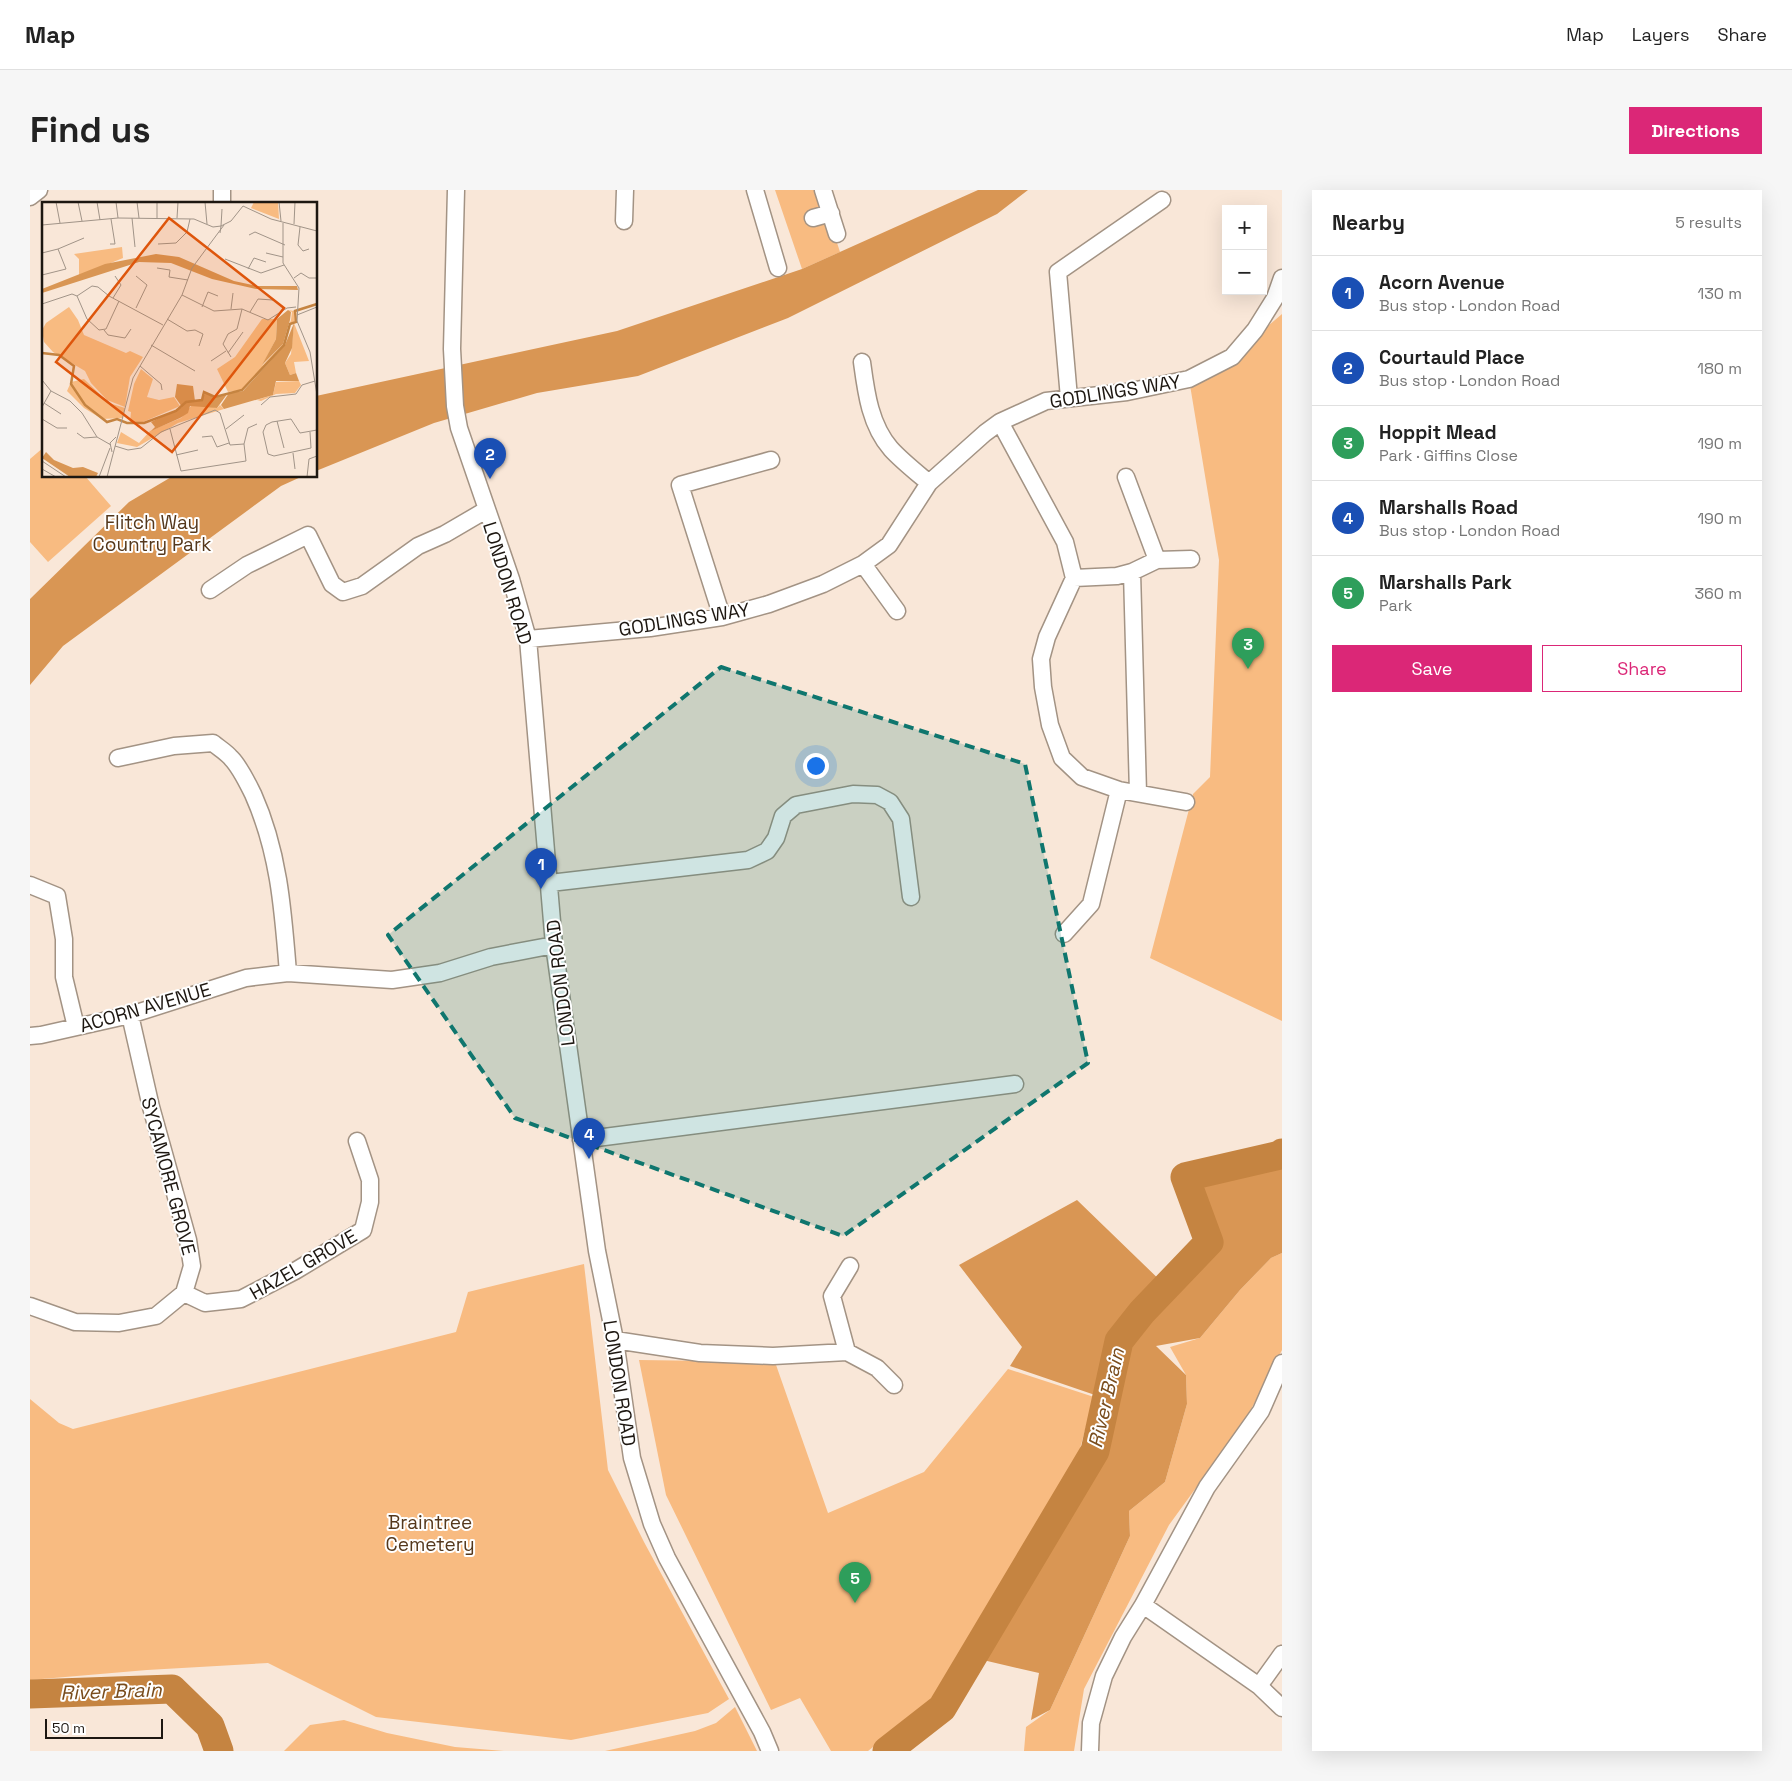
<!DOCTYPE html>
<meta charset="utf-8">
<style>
:root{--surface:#fff;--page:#f6f6f6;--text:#222;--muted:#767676;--line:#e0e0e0;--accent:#db2777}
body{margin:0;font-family:"Space Grotesk",sans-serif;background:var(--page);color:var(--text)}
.controls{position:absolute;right:15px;top:15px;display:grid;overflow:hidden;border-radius:0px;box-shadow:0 5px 20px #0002}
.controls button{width:45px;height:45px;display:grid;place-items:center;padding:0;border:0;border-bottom:1px solid var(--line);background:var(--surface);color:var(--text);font:25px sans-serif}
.scale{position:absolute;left:15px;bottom:12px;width:118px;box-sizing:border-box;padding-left:5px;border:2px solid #1d1711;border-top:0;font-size:14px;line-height:18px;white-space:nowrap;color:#1d1711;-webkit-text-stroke:4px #fff;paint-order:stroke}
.you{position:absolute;left:785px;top:575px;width:18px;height:18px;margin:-12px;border:4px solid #fff;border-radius:50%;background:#1a73e8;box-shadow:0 0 0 8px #1a73e833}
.badge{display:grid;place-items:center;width:32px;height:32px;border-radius:50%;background:var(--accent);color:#fff;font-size:16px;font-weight:700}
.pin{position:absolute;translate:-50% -41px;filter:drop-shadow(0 1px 2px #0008)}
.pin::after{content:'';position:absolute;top:26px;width:18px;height:15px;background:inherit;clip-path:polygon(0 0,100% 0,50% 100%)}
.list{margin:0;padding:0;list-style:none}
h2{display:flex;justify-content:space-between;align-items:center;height:65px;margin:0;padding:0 20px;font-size:21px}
h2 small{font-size:16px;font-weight:400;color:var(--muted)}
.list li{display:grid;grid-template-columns:32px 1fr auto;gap:15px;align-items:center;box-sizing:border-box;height:75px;padding:0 20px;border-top:1px solid var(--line)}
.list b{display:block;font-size:19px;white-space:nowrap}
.list p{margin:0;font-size:16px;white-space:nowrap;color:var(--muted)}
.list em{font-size:16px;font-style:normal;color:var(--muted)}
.actions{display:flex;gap:10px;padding:15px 20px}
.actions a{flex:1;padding:11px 0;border:1px solid var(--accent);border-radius:0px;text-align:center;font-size:18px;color:var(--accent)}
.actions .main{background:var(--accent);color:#fff}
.map{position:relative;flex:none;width:1252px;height:1561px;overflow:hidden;border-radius:0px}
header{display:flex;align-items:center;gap:30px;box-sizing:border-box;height:70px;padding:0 25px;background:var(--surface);border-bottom:1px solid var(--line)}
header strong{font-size:24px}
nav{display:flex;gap:28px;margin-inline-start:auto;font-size:18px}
.intro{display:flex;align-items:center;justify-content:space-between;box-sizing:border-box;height:120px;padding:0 30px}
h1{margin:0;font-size:35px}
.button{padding:12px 22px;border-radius:0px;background:var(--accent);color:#fff;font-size:18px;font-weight:700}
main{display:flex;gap:30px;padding:0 30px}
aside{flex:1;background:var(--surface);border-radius:0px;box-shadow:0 5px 20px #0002}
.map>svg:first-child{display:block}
.green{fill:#f8bb81}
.forest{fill:#d99654}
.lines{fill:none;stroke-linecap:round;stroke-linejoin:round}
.river{stroke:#c58441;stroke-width:29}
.minor-casing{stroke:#a39384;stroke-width:19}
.minor{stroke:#fff;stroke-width:16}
.marked{fill:#0f766e;fill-opacity:0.2;stroke:#0f766e;stroke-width:4;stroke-dasharray:10 6;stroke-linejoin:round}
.labels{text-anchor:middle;stroke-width:4;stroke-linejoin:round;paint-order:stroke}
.street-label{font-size:19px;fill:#1d1711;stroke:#fff}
.park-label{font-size:19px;fill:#55381c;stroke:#fff}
.water-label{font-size:20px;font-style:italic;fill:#794c1c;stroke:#fff}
.inset-river{fill:none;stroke:#c58441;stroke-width:2.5}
.inset-road{fill:none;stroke:#a19488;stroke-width:1}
.view{fill:#de560c;fill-opacity:0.15;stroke:#de560c;stroke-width:2.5}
.inset-edge{fill:none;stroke:#1d1711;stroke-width:2.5}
</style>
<header>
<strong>Map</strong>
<nav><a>Map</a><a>Layers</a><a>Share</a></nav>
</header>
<div class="intro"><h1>Find us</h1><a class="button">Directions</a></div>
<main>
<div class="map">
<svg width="1252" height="1561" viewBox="0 0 1252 1561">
<rect width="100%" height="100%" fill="#f9e7d8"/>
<path class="green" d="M745,0H790L810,62L772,79Z
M1252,124V831L1120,768L1163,604L1180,587L1189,370L1159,189L1202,167Z
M14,257V286H55L81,316L18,372L0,352V269Z
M1252,1063V1160L1216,1229L1139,1335L1054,1499L1044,1561H994L996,1537L1020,1520L1100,1346L1099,1321L1135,1292L1157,1214L1156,1185L1140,1157L1170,1148L1210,1100L1241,1068Z
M554,1074L578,1280L614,1352L699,1509L678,1523L541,1550L346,1527L238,1473L117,1480L0,1490V1209L29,1233L43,1239L426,1142L438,1102Z
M609,1170L745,1172L798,1323L894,1282L978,1179L1064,1207L1048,1266L903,1510L838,1561H801L770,1508L741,1520L636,1305Z
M705,1517L727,1561H575L665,1541L686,1533Z
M314,1530L357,1543L425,1557L474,1561H254L280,1535Z"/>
<path class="forest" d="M948,0H998L967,24L758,128L608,186L507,203L404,233L286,281V206L587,141L772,79Z
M143,286H273L251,296L33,456L0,495V409L99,312Z
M1252,968V1063L1241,1068L1210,1100L1170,1148L1126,1156L1156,1185L1157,1214L1135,1292L1099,1321L1100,1346L1020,1520L1001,1530L1009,1483L953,1470L1072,1262L1084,1207L1065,1205L980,1176L992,1157L929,1075L1047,1010L1139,1099L1183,1051L1161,990Z"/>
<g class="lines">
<path class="river" d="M0,1504L142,1499L180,1536L189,1561
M857,1561L912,1518L1065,1261L1089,1151L1112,1122L1179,1052L1155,987L1250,965L1252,963"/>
<defs>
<path id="minor" d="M426,0L422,159L425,216L429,238L481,389L498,449L524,755L567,1061L585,1150L602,1268L622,1334L637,1368L732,1542L740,1561
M725,0L748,78
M793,0L807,44
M0,7L9,0
M192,14V0
M783,28L801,23
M594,31L595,0
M832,172C836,202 840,235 861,259C872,271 886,282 899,293
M1039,208L1028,82L1132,10
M970,232L1035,352L1044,388L1017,447L1011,469L1013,497L1020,535L1032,568L1052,587L1089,600L1156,612
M1096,287L1127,370
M833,374L867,421
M1102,382L1108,603
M1044,388L1087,386L1102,382L1127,370L1161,369
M180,400L217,375L278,345L302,394L313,402L332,396L388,356L415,344L456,320
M692,427L650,295L741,270
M498,449L620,438L692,427L739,414L793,394L833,374L859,355L899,293L955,243L970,232L1016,211L1097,202L1159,189L1202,167L1225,140L1245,108L1252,88
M88,568L144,556L183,553C189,558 196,562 201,568C210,577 217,592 223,604C249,662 253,720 258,783
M520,693L718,670L737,661L746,648L753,626L766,615L823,604L847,605L860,612L871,629L881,707
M0,695L27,706L34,749V787L46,837
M1034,744L1061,714L1089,600
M0,846L11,845L100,825L216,788L258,783L362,790L410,783L461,767L524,755
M551,950L985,894
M154,1103L175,1113L211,1109L265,1081L333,1040L340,1012V990L327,951
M0,1116L45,1132L89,1133L126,1126L154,1103L162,1076L158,1050L121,917L100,825
M585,1150L670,1163L743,1166L817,1162L847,1178L864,1195
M817,1162L802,1106L820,1076
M1113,1415L1229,1496L1252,1518
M1229,1496L1252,1464
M1060,1561L1061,1533L1074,1486L1093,1447L1113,1415L1177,1297L1231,1221L1252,1173"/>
</defs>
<use href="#minor" class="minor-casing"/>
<use href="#minor" class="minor"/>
</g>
<path class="marked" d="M691,477L995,574L1058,873L813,1046L485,928L358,745Z"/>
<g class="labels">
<g class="street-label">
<text transform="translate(1085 201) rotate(-9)" y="7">GODLINGS WAY</text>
<text transform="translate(478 393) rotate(73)" y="7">LONDON ROAD</text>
<text transform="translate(654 429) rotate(-9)" y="7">GODLINGS WAY</text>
<text transform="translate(530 793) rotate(-97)" y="7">LONDON ROAD</text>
<text transform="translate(115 817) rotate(-16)" y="7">ACORN AVENUE</text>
<text transform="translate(139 986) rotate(75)" y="7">SYCAMORE GROVE</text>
<text transform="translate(273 1074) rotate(-30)" y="7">HAZEL GROVE</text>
<text transform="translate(590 1193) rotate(81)" y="7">LONDON ROAD</text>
</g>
<g class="park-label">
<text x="122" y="339">Flitch Way<tspan x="122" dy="22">Country Park</tspan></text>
<text x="400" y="1339">Braintree<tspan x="400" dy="22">Cemetery</tspan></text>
</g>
<g class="water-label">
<text transform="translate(1076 1208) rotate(-77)" y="7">River Brain</text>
<text transform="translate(81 1501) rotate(-2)" y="7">River Brain</text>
</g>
</g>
<g transform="translate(12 12)">
<rect width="275" height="275" fill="#f9e7d8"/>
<path d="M212,0H236L237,17L209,6ZM80,45L81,56L37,74V57L32,52ZM27,105L36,118L42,133L84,151L88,149L101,155L88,175L83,205L65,198L49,181L43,169L11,150L2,140L0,128L4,121ZM246,108L252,109L253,119L248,122L242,143L200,188L186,190L175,167L193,155L220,117H235L234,137L220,164L241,142L249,118L250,110ZM252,121L267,159L252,160L254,171L248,173L243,161L249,152ZM99,167L111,177L105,195L117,198L132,195L138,204L101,220H88L89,210L86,209L92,182ZM42,177L67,201L83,206L81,216L60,217L42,206L25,189L29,180ZM257,179L259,183L253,191L234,192L219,199L215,198L231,193L234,180ZM164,203L175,206L178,203L182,207L136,221L95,245L75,241L79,230L97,241L108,229L139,216L149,204Z" fill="#f8bb81"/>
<path d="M114,52L137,55L192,79L215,84H255L256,88L214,87L170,77L129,61L97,60L0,91V87L63,62ZM246,108L249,110L248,118L241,142L220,163L234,137L235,117ZM252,121L250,146L243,161L248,173L254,171L257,179H234L231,193L182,207L179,203L187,191L201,189L243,143ZM135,182L151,184L153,199L160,198L163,191L173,195L186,191L175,206L148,204L146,211L138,216L109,229L113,225L109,220L140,205L133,195ZM4,250L12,258L31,266L41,265L56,271L54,275H28L0,256Z" fill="#d99654"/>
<path class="inset-river" d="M0,151L17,153L32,164L29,182L43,203L65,220L75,217L85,221H102L134,209L144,200L160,198L162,190L173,195L200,188L242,143L248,122L254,120L253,109L275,102"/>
<path class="inset-road" d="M14,0L18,21M36,0L40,19M55,0L58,18M74,0L76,16M95,0L97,16M115,0V16M163,0L165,22M237,0L239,19M180,7L179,24L189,19L201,4L229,17L275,29M90,16L93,45M135,16L136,0M241,21V61L257,86L255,119L268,150L275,193M252,22L253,0M0,23L76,16L152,17L171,25L179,24L178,31M258,25L256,43L261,49L267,47M207,33L213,30L243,43M68,42H73L69,17M116,42L134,41L145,30L148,17M16,47L42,36M0,51L16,47L24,67L0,73M224,51L241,55M183,57L219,71L242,63M115,66L128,68L127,75L146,78M206,67L212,56L224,60M94,74L105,83L94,106M252,76L259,71L267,76H275M140,93L172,109L200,107L226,118L245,106L254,105M35,94L50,84L56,85L67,94L121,123M35,94L45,117L57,128L64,127L77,99M71,96L79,83L73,74M0,102L30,92L35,94M160,105L166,90L176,94M189,107L191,91M208,110L216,97L231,98M255,113L275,105M125,117L145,129L153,128L161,132L157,144M62,128L66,133L83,136L89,127M109,143L153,169M186,151L201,130M189,155L181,142L186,132L195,127L200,107M169,159L184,149M98,164L119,182L120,188M0,178L9,189L0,205M9,189L28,199L40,211L55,235L69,243M2,201L19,212M219,203L228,195L254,192L260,183L273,179M0,217L15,226H25M235,219L242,246M128,227L139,269L204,259L202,242M184,227L202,213M268,230L269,246L232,254L226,252L221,230L224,223L230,220L249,217L258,231L275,228M35,231L42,236L55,235M160,235L170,234L175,245L187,241M202,242L206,226L215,222M73,244L86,248L99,246L119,230L173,208L178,211L188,243L202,242M70,250L68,241L74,235M251,251L253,267M134,253L156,248M0,259L24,275M0,267L14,275M57,275L68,246M65,275L91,176L140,93L150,66L182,23M265,275L267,257L275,254"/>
<path class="view" d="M127,16L242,106L130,250L14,160Z"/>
<rect width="275" height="275" class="inset-edge"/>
</g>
</svg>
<div class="controls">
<button>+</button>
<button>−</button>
</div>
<div class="scale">50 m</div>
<div class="you"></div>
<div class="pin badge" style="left:511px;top:699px;background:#1a4fb4">1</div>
<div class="pin badge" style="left:460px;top:289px;background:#1a4fb4">2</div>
<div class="pin badge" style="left:1218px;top:479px;background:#2e9e5b">3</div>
<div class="pin badge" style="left:559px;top:969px;background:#1a4fb4">4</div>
<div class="pin badge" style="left:825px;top:1413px;background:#2e9e5b">5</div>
</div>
<aside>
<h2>Nearby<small>5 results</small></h2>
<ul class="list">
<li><span class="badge" style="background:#1a4fb4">1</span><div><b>Acorn Avenue</b><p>Bus stop · London Road</p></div><em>130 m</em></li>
<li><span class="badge" style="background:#1a4fb4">2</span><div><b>Courtauld Place</b><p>Bus stop · London Road</p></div><em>180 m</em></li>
<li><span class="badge" style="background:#2e9e5b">3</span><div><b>Hoppit Mead</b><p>Park · Giffins Close</p></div><em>190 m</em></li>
<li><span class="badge" style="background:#1a4fb4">4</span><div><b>Marshalls Road</b><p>Bus stop · London Road</p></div><em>190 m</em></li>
<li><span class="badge" style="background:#2e9e5b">5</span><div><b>Marshalls Park</b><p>Park</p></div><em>360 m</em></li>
</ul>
<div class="actions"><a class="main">Save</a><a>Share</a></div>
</aside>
</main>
